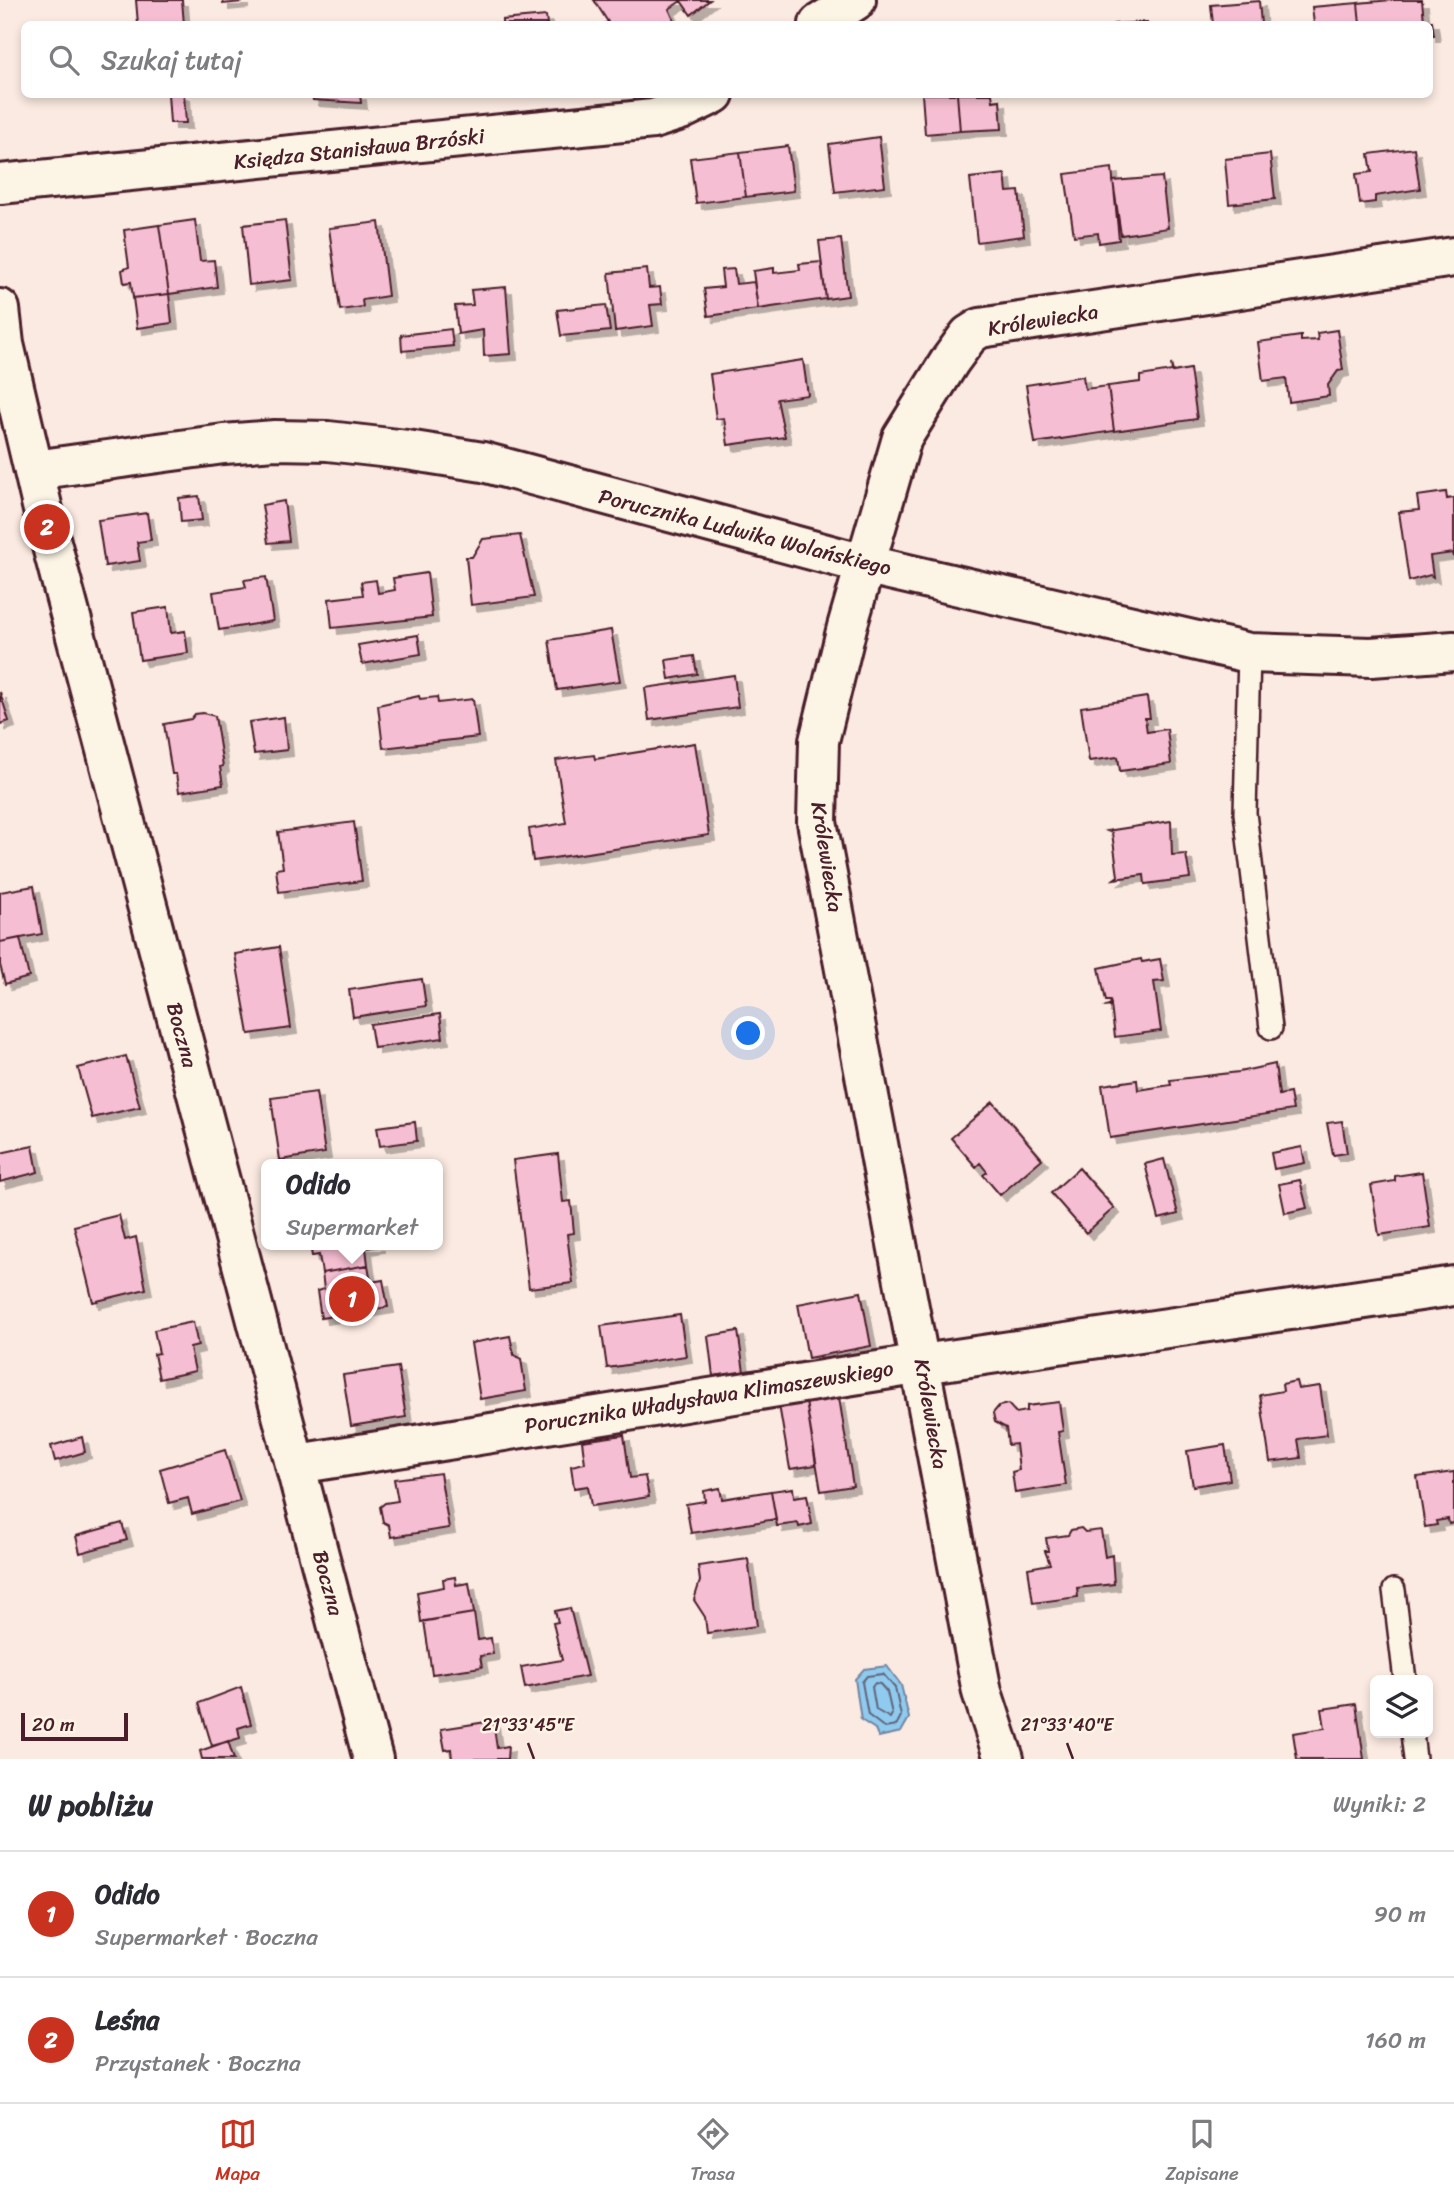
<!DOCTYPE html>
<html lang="pl">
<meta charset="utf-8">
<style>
:root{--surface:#fff;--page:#f7f7f7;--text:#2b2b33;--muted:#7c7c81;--line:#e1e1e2;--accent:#c8321e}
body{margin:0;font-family:Sriracha,sans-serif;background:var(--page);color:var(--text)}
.controls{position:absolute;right:21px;bottom:21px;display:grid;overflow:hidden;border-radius:10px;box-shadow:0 4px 10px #0003}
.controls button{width:63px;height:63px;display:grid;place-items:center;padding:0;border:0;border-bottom:2px solid var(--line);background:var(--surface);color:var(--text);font:35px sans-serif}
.scale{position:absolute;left:21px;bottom:18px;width:107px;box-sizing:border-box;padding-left:7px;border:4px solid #4a1f2b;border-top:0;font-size:19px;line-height:24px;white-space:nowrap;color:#4a1f2b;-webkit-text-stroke:5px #fcf5e5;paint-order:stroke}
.you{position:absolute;left:749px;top:1034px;width:24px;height:24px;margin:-18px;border:5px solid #fff;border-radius:50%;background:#1a73e8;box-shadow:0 0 0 10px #1a73e833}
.badge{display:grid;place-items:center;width:46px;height:46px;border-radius:50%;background:var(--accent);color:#fff;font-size:23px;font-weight:700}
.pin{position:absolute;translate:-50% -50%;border:4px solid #fff;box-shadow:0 2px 7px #0006}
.popup{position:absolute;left:261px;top:1159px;width:182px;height:91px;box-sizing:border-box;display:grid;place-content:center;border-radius:10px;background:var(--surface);filter:drop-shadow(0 2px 5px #0005);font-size:23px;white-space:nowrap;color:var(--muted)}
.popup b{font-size:26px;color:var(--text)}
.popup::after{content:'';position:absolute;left:50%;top:100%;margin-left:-14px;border:14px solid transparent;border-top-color:var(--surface)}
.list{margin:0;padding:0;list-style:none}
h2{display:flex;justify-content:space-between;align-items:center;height:91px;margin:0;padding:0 28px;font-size:30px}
h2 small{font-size:23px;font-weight:400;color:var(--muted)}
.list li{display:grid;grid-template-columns:46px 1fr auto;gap:21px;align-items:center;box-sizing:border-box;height:126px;padding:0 28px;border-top:2px solid var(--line)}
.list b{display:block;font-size:26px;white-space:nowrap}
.list p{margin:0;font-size:23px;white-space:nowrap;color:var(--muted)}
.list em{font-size:23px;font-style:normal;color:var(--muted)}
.icon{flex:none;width:38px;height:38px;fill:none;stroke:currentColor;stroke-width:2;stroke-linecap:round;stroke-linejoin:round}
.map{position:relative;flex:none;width:1454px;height:1759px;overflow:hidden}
.search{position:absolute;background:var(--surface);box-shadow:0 4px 10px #0003;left:21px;right:21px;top:21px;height:77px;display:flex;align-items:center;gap:18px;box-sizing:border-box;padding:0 24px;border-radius:10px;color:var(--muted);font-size:26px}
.sheet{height:343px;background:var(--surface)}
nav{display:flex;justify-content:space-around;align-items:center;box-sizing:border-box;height:98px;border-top:2px solid var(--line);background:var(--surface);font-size:19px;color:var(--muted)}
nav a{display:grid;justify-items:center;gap:4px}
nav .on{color:var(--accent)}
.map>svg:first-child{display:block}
.water{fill:#8ecbef;stroke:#7386a1;stroke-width:2}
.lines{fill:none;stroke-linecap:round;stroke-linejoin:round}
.shore{stroke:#656479;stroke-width:2}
.building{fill:#f6bed2;stroke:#4a1f2b;stroke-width:2;filter:url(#shadow)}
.lane-casing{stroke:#4a1f2b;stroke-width:26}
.street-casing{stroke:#4a1f2b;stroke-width:44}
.secondary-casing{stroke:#4a1f2b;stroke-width:44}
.lane{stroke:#fcf5e5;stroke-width:21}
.street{stroke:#fcf5e5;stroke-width:38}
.secondary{stroke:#fcf5e5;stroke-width:38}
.ticks{fill:none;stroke:#4a1f2b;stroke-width:2.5}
.labels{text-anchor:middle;stroke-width:5;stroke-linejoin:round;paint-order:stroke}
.street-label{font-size:21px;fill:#4a1f2b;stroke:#fcf5e5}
.ticks-label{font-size:18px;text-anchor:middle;fill:#4a1f2b;stroke:#fcf5e5;stroke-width:5;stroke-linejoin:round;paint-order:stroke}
</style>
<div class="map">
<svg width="1454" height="1759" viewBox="0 0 1454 1759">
<defs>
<filter id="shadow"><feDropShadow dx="6" dy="6" stdDeviation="0" flood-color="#0004"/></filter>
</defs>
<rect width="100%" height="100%" fill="#fbeae1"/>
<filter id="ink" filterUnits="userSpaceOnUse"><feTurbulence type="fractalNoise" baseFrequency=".0143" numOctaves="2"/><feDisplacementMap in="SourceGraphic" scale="14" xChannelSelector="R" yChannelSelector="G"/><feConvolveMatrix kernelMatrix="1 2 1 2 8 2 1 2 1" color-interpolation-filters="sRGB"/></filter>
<g filter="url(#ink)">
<path class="water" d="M887,1666L901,1685L909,1718L901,1732L878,1737L875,1729L861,1720L855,1679L864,1669Z"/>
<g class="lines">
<path class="shore" d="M883,1674L895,1688L901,1716L896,1726L885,1728L868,1715L862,1682L867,1676Z
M875,1683L880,1684L887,1692L892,1714L890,1718L876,1710L872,1687Z"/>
</g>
<path class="building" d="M136,0H182L184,24H138Z
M223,0H242V2L223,4Z
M594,0H710L691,15L681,1L669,9L676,24H604L608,22Z
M1392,0H1422L1424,21H1432L1434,35H1430V24H1360L1358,3Z
M1259,1L1261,24H1213L1211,5Z
M1358,3L1360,24H1314L1312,7Z
M546,16L547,24H502V20Z
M1147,22V24H1113Z
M168,94H184L186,123H170Z
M312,94H360L361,103L313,100Z
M922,94H957L960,131L925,134Z
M957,94H992L993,101L1000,100L1002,129L960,131Z
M879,137L885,186L835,192L829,144Z
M788,146L794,191L746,197L740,152Z
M1414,148L1420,189L1375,196V202L1360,204L1356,174L1372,172L1369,154Z
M740,152L746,197L696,203L690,158Z
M1270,154L1275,199L1229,204L1225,159Z
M1112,168L1119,240L1099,243L1098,233L1074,236L1065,174Z
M1005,174L1007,192L1019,191L1024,236L977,242L970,178Z
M1162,177L1168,228L1121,235L1113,181Z
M195,220L200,261L214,260L217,287L169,294L159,225Z
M285,220L292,280L249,285L243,225Z
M379,222L388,296L362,300L363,307L340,310L329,228Z
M159,225L169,294L133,298L131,282L124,283L122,270L129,267L124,230Z
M841,239L848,296L826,299L819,241Z
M821,262L826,299L758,309L753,271L774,268V273L800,270L799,264Z
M647,269L649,288L660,287L662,304L650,305L653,326L615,331L609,273Z
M734,269L736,284L754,282L758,309L708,316L704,289L723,287L721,270Z
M506,287L511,354L484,356L483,330L458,334L455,306L473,305L471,290Z
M169,294L172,323L137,328L133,298Z
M606,305L610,331L561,336L557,310Z
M451,329L453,346L402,351L401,335Z
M1337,330L1343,370L1338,371L1328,385L1329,396L1289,402L1286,378L1263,381L1258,342L1301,336V341L1318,340L1317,333Z
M803,360L808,395L777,399L785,437L728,445L724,418L716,419L710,374Z
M1171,364L1173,372L1190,369L1197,419L1114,431L1108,386L1140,382V376L1172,371Z
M1083,376L1085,389L1108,386L1114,431L1035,443L1026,385Z
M1446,492L1447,499L1454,498V558L1453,553L1430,556L1433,577L1430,575L1409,581L1399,512L1419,510L1417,496Z
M199,496L202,520L181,522L179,498Z
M284,501L289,541L268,543L262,505Z
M147,513L151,540L137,542L140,561L105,566L98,520Z
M520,535L534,597L471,605L466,557H472L483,539Z
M427,573L432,617L332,628L329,599L363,595L361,582L376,580L378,593L395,590L393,578Z
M266,577L273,621L219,630L213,592L246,587L244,580Z
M168,607L171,633L185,631L188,653L140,660L133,612Z
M611,630L620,681L557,690L549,640Z
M418,635L421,654L362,664L358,645Z
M694,656L697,674L669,679L666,660Z
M734,675L738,707L649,720L645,688Z
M0,692L9,721L0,724Z
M419,696L420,699L437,697L438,703L473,699L478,737L383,748L378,705Z
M1147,697L1150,718H1145L1147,732L1167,729L1171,764L1120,771L1118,757L1089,761L1081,707Z
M203,713L215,716L223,766L220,767L223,785L179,792L176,774H172L164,724L191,719L195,714Z
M284,717L287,750L254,754L249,722Z
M695,743L709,835L533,861L529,829L566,823L556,760L594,755L595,759Z
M1171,821L1172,855L1186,854L1190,878L1145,884L1144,875L1114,879L1118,876L1112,833L1107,831Z
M354,822L362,881L279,892L276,869L283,868L278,832Z
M34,886L42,934L0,942V892Z
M20,938L29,977L5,984L0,965V942Z
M279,947L291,1028L249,1034L235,954Z
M1141,959L1142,962L1160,959L1164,981L1154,982L1161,1031L1115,1037L1111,1006L1104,1007L1111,1004L1110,1001H1106L1099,968Z
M422,979L426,1006L353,1017L349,990Z
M440,1014L443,1038L374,1048L370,1024Z
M126,1056L140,1107L92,1118L78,1068Z
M1275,1064L1279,1095L1290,1093L1293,1110L1110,1138L1102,1085L1137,1080L1138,1090L1171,1085L1170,1080L1239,1072Z
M316,1092L325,1153L280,1160L271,1098Z
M993,1102L1042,1159L1000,1195L983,1175L987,1172L980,1163L976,1167L951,1138Z
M1342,1121L1347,1153L1333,1155L1327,1123Z
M415,1122L417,1141L380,1146L377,1127Z
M33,1146L38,1172L0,1182V1153Z
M1302,1147L1305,1163L1274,1169L1271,1153Z
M558,1154L563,1202L571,1201L574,1233L567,1234L573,1283L529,1288L513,1160Z
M1164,1159L1178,1214L1159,1219L1145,1164Z
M1079,1168L1114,1208L1086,1233L1051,1193Z
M1422,1172L1430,1227L1379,1235L1371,1185L1395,1181V1176Z
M1300,1180L1307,1208L1285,1213L1279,1184Z
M119,1215L125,1240L136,1237L146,1289L93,1302L74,1226Z
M310,1245H378V1246L366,1248L368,1265L322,1273L319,1255L312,1256Z
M368,1265L371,1282L383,1280L388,1307L321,1318L317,1291L324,1289L322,1273Z
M861,1292L871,1346L808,1358L798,1304Z
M680,1315L686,1356L607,1368L601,1326Z
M193,1322L198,1346L190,1348L195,1371L159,1379L154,1354L159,1353L154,1330Z
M738,1331L744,1372L713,1376L708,1336Z
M510,1336L514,1355L521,1359L526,1391L480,1399L471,1343Z
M398,1367L406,1417L351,1426L343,1375Z
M1296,1381L1298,1389L1320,1386L1327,1435L1298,1439L1301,1458L1270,1462L1260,1395L1283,1391L1282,1384Z
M805,1395L816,1465L790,1469L778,1399Z
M839,1397L853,1486L821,1491L806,1402Z
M1059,1402L1063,1431L1058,1432L1066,1485L1015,1493L1012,1472L1019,1470L1016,1444L1008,1445L1006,1428L995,1422L993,1413L999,1406L1008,1404L1016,1413L1027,1411V1406Z
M624,1435L630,1478L645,1476L649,1497L591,1506L588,1486L574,1488L571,1466L585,1463L582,1441Z
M82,1437L85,1452L55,1461L51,1446Z
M1225,1445L1230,1480L1193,1486L1187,1451Z
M225,1450L240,1501L192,1514L188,1498L169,1503L160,1469Z
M1454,1472V1523L1449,1524L1448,1519L1436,1521L1437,1525L1425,1527L1417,1477Z
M440,1473L449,1528L391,1537L389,1525L383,1522L380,1507L385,1503L398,1501L394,1479Z
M720,1488L722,1499L771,1491L776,1519L691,1533L686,1504L705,1501L704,1491Z
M793,1488L794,1497L807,1495L812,1524L799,1527L798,1523L777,1526L771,1491Z
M122,1523L127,1540L80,1553L76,1536Z
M1081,1528L1085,1532L1101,1530L1105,1557L1112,1555L1114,1584L1077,1588L1078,1597L1033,1603L1028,1568L1050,1564L1045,1551H1048L1046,1538L1068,1535L1071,1530Z
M748,1559L757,1626L707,1633L705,1617L694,1600L700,1581L698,1566Z
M455,1577L456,1585L469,1583L474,1613L421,1622L417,1592L444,1587L443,1579Z
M570,1608L587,1676L525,1688L521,1667L562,1660L553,1623L558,1622L555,1611Z
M474,1613L478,1640L491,1638L493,1654L480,1656L482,1667L432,1674L424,1621Z
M241,1687L251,1724L238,1728L240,1738L212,1746L199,1703Z
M1356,1704L1364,1759H1297L1293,1733L1325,1728L1322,1709Z
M493,1721L497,1748L508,1746L507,1759H452L451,1749L445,1750L441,1729Z
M228,1741L234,1759H202L200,1751Z"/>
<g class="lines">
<defs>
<path id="lane" d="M1249,653L1245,813L1271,1028
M1394,1590L1405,1680
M1412,1733L1415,1759"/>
<path id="street" d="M819,24L856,0
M0,184L653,119L681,110L714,94
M34,470L224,444L275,440L328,441L407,450L483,462L864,564L1249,653L1371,657L1454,651
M297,1464L922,1364L1454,1286
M1004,1759L982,1692L817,822L819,741L847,627L902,438L950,361L969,335L980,328L1454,257"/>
<path id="secondary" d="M0,309L4,344L47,527L373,1759"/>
</defs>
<use href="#lane" class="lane-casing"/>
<use href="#street" class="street-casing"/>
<use href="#secondary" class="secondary-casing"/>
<use href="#lane" class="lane"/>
<use href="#street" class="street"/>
<use href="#secondary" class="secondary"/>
</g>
</g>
<path class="ticks" d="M528,1743L534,1759M1067,1743L1073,1759"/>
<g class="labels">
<g class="street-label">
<text transform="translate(359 149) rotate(-6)" y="7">Księdza Stanisława Brzóski</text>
<text transform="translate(1043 320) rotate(-9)" y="7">Królewiecka</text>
<text transform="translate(745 532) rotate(14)" y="7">Porucznika Ludwika Wolańskiego</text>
<text transform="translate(827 857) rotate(81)" y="7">Królewiecka</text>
<text transform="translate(182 1035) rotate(75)" y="7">Boczna</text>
<text transform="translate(709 1397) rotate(-9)" y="7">Porucznika Władysława Klimaszewskiego</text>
<text transform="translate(931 1414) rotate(80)" y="7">Królewiecka</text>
<text transform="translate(328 1583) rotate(75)" y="7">Boczna</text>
</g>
</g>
<g class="ticks-label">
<text x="528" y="1731">21°33'45"E</text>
<text x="1067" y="1731">21°33'40"E</text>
</g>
</svg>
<div class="controls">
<button><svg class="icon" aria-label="layers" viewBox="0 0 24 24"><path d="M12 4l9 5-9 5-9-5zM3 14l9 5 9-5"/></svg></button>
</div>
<div class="scale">20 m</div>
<div class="you"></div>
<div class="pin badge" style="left:352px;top:1299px">1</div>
<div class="popup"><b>Odido</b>Supermarket</div>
<div class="pin badge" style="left:47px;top:527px">2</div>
<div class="search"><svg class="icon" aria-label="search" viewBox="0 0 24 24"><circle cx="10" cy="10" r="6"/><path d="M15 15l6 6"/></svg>Szukaj tutaj</div>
</div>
<section class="sheet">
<h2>W pobliżu<small>Wyniki: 2</small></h2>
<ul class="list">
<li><span class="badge">1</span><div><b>Odido</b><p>Supermarket · Boczna</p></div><em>90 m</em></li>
<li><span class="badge">2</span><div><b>Leśna</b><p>Przystanek · Boczna</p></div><em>160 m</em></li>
</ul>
</section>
<nav>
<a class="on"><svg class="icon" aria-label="map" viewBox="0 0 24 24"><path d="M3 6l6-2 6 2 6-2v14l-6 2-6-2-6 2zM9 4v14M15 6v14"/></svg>Mapa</a>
<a><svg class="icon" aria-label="directions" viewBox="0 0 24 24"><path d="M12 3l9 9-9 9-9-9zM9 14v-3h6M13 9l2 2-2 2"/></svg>Trasa</a>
<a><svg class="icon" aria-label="saved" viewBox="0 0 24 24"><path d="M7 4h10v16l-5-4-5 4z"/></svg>Zapisane</a>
</nav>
